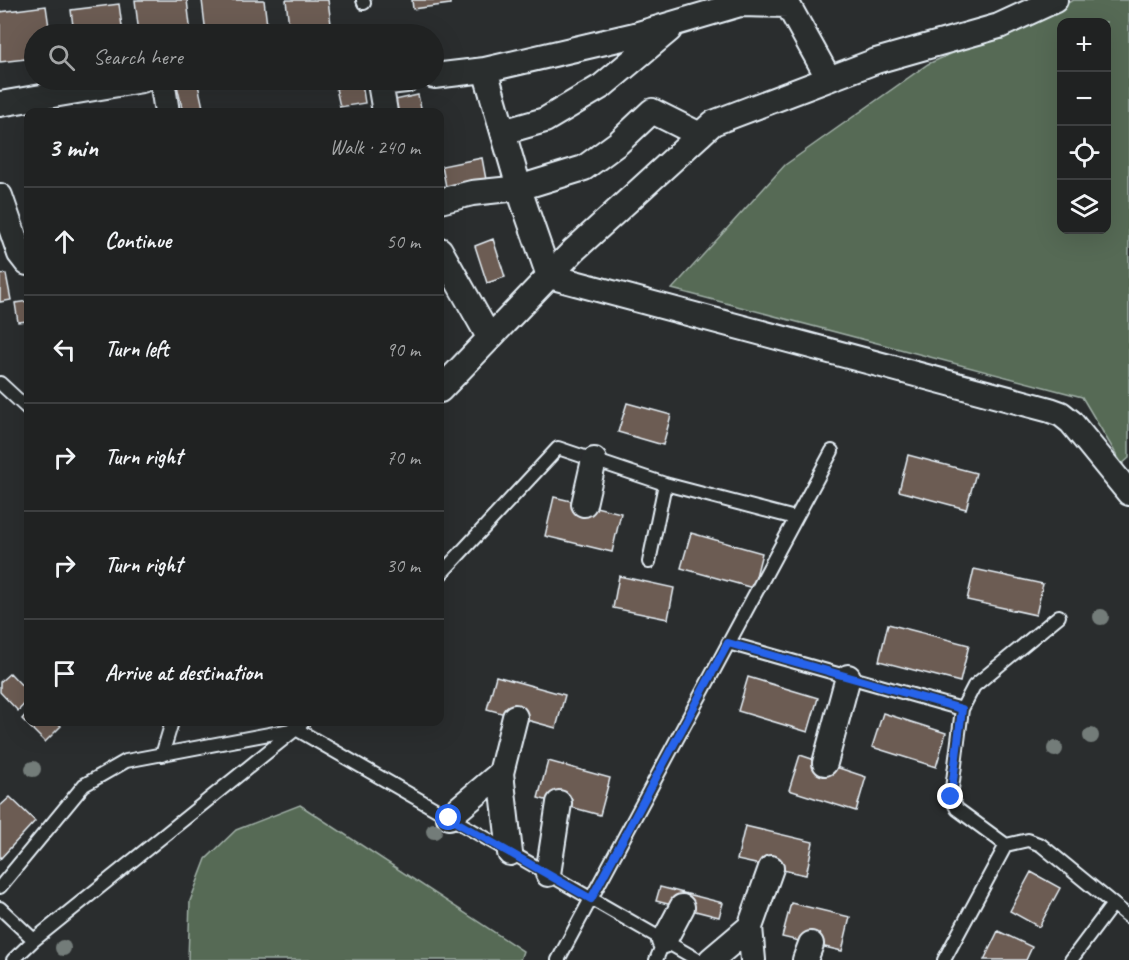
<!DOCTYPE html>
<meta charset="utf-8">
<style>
:root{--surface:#202222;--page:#2d2f2f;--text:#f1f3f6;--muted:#a2a4a5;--line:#3d3f40}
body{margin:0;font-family:Caveat,sans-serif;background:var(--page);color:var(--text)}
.controls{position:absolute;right:18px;top:18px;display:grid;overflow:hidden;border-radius:12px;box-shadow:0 6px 24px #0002}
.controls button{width:54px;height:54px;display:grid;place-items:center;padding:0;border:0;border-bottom:2px solid var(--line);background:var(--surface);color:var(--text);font:30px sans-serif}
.stop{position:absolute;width:18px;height:18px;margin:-14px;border:4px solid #2563eb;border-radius:50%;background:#fff}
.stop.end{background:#2563eb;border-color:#fff;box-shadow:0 2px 6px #0008}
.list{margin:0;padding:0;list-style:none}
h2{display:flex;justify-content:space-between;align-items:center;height:78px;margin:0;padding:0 24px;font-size:26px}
h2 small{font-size:20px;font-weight:400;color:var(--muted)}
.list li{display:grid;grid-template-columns:39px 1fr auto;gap:18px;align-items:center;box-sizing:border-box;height:108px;padding:0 24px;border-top:2px solid var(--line)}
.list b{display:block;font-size:22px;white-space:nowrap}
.list em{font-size:20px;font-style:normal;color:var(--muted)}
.icon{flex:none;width:33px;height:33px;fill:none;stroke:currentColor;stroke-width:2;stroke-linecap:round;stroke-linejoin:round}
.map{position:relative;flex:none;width:1129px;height:960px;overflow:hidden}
.search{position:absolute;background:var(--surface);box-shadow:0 6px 24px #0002;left:24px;top:24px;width:420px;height:66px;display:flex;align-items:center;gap:15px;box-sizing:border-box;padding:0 21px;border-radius:33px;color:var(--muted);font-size:22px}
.panel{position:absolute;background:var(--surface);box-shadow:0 6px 24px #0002;left:24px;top:108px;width:420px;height:618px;border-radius:12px}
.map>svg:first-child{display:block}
.green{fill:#566a54;stroke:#9faea6;stroke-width:1.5;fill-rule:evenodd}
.building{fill:#6c5c53;stroke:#e8f1f8;stroke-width:1.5}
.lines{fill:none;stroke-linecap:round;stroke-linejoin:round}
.lane-casing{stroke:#e8f1f8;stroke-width:16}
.street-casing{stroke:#e8f1f8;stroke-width:28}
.lane{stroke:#2a2d2e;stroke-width:12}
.street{stroke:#2a2d2e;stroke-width:24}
.tree{fill:#737b79}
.route{stroke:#2563eb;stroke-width:8}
</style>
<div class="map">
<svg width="1129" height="960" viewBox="0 0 1129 960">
<rect width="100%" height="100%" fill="#2a2d2e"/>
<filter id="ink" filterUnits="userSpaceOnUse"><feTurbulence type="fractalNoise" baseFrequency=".0167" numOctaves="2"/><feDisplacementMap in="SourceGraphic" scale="12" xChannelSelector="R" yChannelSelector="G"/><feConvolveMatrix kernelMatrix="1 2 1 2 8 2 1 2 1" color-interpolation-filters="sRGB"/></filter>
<g filter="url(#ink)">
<path class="green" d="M1074,0H1129V458L1122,464L1082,397L672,289L785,165L928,64ZM1062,22H1106V230H1062Z
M300,805L523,951L520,960H188L190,901L206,859L236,830Z"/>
<path class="building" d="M135,0H187L191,34H139Z
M202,0H264L268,34H206Z
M286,0H328L332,32L310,34H290Z
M412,0H450V4L413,9Z
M119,4L123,34H74L71,10Z
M46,6L50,34H34V58L0,62V12Z
M183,80H197L204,112H183L176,81Z
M362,84L365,103L340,107L336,88Z
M418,95L422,112H398L395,100Z
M482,158L487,185L447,192L442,166Z
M493,239L505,277L487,283L475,246Z
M6,274L11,300L0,302V275Z
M28,301V321L18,322L15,303Z
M627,403L671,415L663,445L618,432Z
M908,455L976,473L966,509L899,491Z
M554,497L621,513L612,552L545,536Z
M691,533L762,553L753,588L681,568Z
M974,569L1043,584L1036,615L967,600Z
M619,576L674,588L668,619L613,608Z
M888,624L969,645L960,682L879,661Z
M10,673L28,692V700L18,711L0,692V682Z
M496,676L565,695L556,728L487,709Z
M748,677L818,698L808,732L738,711Z
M28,712V722H57L61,726L45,742L22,719Z
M883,713L946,733L936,767L872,747Z
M800,755L866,777L856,811L789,790Z
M548,761L610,778L600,815L538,798Z
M10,797L35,821L0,859V806Z
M745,826L813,842L806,875L737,860Z
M1031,872L1060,888L1039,927L1010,911Z
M660,887L723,903L719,917L656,901Z
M791,903L850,917L842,951L782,937Z
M998,931L1032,947L1026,960H984Z"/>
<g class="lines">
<defs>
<path id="lane" d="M363,0L364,3
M0,383L28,409
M649,562L665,484
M440,575L558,448L665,484L795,518
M1059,616L974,686L962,709L951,797L957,809L1006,845L1028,840L1041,845L1129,917
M728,643L962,709
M162,755L172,722
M0,887L84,785L126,761L296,729L698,960
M0,908L34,940
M13,960L34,940L296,729L303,722
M558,960L832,451
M656,960L664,941
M944,960L1006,845
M1071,960L1113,904"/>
<path id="street" d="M485,70L635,35L740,4L788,5L829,79
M434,76L485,70L523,201L549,276L1050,410L1061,414L1071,422L1129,493
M162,80L167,112
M0,104L142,80
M385,112L380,83L406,80
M503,132L545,120L602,86L669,30
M0,196L20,254L27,263H28
M440,201L472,193L519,188L584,168L618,143L652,111L700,135
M440,250L489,337
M440,390L574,250L713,123L876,61L999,26L1055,0
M584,504L594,460
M825,763L848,677
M501,773L510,853
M449,817L501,773L515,717
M548,874L559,803
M750,927L753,960
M664,941L682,907
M711,960L750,927L771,868
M805,960L811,944"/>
</defs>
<use href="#lane" class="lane-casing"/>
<use href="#street" class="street-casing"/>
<use href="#lane" class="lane"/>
<use href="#street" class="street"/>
</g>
<g class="tree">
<circle cx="1101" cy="617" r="8"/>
<circle cx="1091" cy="736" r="8"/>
<circle cx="1055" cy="749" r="8"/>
<circle cx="33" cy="769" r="8"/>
<circle cx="434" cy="831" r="8"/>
<circle cx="63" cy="948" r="8"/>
</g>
</g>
<g class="lines" filter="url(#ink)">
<path class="route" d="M449,818L591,899L728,643L962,709L951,797"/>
</g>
</svg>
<div class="controls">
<button>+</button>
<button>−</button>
<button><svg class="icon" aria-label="locate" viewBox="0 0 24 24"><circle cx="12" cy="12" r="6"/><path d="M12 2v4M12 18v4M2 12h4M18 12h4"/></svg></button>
<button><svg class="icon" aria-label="layers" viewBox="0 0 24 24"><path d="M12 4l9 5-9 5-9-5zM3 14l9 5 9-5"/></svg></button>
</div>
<div class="stop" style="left:449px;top:818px"></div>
<div class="stop end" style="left:951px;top:797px"></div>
<div class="search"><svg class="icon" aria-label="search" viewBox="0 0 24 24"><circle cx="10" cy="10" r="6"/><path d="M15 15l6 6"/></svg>Search here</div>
<section class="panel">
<h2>3 min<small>Walk · 240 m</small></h2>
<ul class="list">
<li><svg class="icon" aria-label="ahead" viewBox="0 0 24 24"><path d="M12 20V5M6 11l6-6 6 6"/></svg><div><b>Continue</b></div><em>50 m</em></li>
<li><svg class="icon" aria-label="left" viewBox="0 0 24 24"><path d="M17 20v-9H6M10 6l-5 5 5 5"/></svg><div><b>Turn left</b></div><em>90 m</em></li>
<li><svg class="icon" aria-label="right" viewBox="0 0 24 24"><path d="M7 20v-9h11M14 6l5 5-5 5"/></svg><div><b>Turn right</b></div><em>70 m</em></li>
<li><svg class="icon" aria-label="right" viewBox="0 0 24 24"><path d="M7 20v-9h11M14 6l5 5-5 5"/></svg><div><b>Turn right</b></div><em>30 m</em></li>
<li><svg class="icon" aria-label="arrive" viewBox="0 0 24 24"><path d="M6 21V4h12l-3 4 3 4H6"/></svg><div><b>Arrive at destination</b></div></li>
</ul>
</section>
</div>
